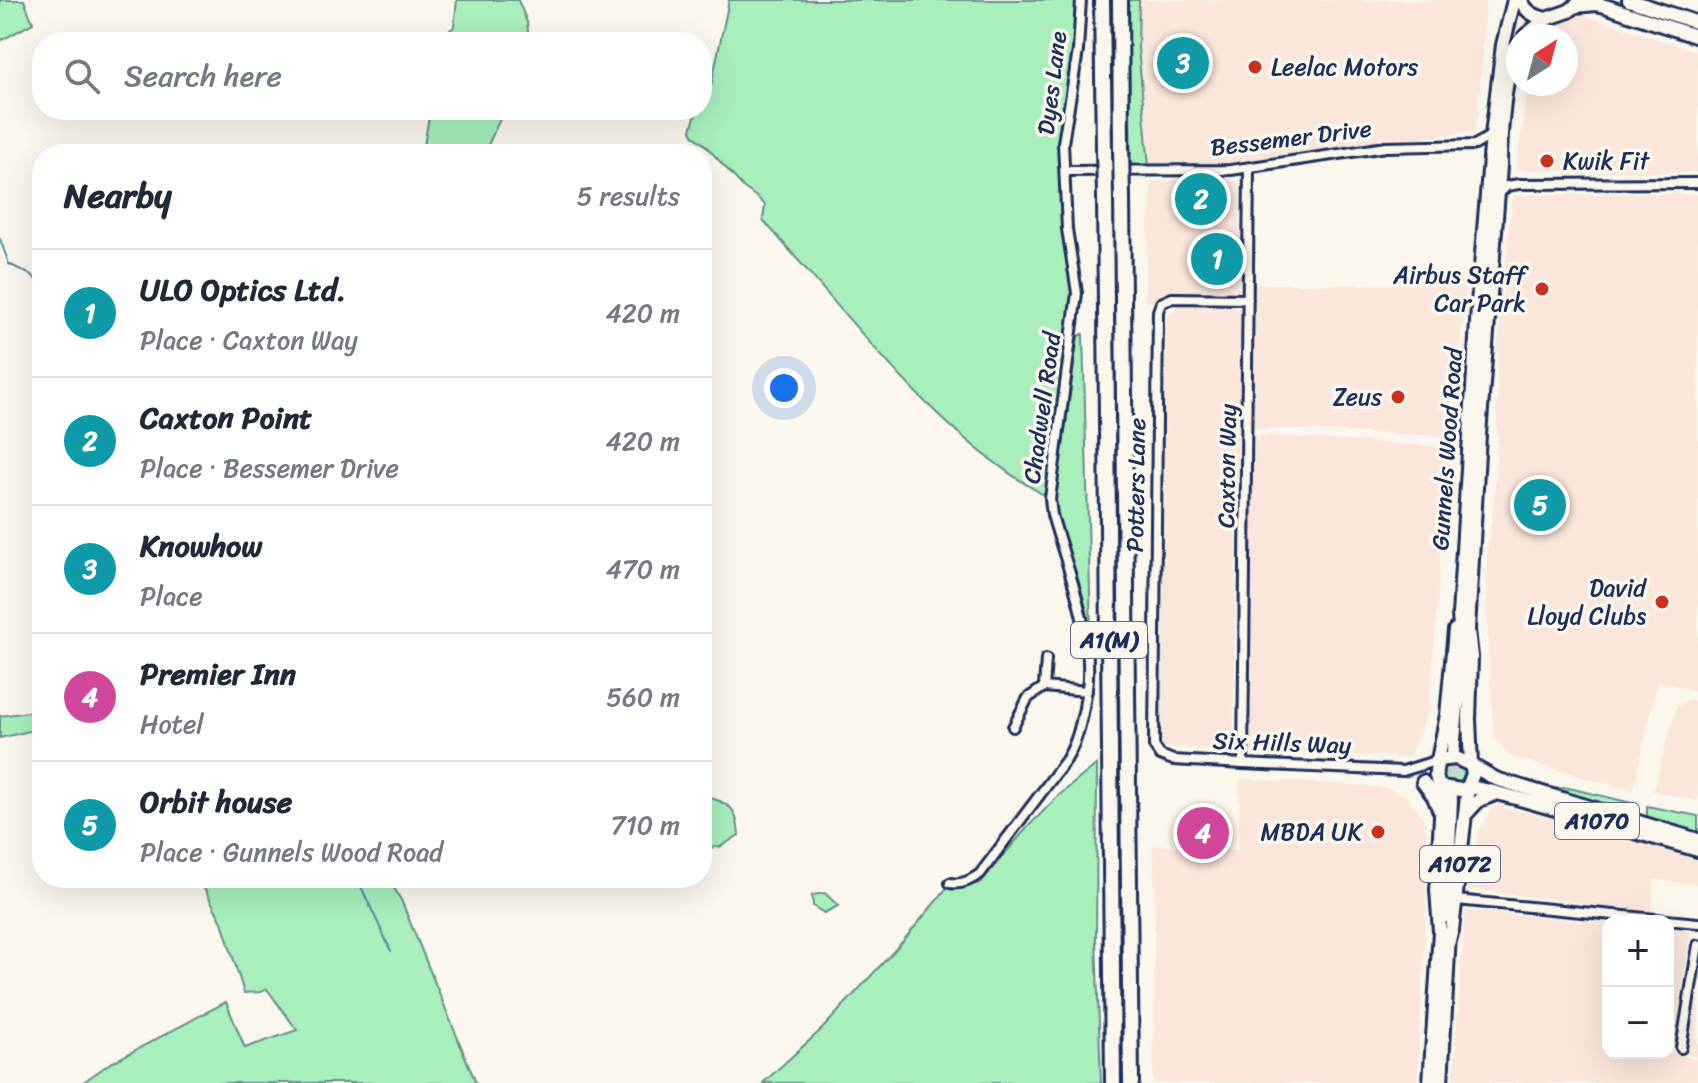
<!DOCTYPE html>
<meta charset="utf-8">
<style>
:root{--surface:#fff;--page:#f2f2f3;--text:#1f2937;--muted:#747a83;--line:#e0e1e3;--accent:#db2777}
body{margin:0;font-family:Sriracha,sans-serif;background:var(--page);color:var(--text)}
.controls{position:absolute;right:24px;bottom:24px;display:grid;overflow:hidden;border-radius:16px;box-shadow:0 8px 32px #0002}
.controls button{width:72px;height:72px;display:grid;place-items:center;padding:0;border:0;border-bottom:2px solid var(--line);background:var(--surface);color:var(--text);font:40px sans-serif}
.compass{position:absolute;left:1506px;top:24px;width:72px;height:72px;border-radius:50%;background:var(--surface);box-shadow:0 8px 32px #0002;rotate:36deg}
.you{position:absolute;left:784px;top:388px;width:28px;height:28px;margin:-20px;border:6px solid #fff;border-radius:50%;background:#1a73e8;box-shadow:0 0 0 12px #1a73e833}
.badge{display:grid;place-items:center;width:52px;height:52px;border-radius:50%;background:var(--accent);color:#fff;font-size:26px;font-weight:700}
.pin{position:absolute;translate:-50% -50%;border:4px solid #fff;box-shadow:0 2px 8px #0006}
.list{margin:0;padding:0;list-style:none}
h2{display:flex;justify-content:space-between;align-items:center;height:104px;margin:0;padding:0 32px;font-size:34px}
h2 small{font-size:26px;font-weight:400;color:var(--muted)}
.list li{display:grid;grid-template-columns:52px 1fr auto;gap:24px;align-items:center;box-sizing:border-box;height:128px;padding:0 32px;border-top:2px solid var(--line)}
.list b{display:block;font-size:30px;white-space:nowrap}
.list p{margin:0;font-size:26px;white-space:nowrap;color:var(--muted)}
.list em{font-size:26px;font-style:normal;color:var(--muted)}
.icon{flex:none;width:44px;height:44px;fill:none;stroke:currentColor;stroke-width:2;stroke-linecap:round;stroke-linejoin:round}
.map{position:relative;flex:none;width:1698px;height:1083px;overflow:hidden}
.search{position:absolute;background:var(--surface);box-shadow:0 8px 32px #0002;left:32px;top:32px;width:680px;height:88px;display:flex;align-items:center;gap:20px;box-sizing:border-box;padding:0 28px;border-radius:32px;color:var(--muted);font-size:30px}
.panel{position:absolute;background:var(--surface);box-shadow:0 8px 32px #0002;left:32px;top:144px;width:680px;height:744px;border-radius:32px}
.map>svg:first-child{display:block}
.built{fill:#fae6da}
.green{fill:#a8efbc;stroke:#628f8d;stroke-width:2}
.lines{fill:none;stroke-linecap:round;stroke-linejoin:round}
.stream{stroke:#548aa8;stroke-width:2}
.primary-tunnel{stroke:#cecfd0;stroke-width:12;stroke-dasharray:12 6;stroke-linecap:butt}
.street-casing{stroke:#1b2f5e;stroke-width:14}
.primary-casing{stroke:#1b2f5e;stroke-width:18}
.highway-casing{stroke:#1b2f5e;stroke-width:20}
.street{stroke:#fbf7ec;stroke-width:8}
.primary{stroke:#fbf7ec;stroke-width:12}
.highway{stroke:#fbf7ec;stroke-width:14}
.highway-bridge-casing{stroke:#1b2f5e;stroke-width:20;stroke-linecap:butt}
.highway-bridge{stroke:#fbf7ec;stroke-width:14}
.poi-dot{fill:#c8321e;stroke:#fbf7ec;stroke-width:3}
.labels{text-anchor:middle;stroke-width:7;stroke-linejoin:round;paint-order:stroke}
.shield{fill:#fbf7ec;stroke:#5e6b89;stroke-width:2}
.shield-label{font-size:22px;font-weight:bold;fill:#1b2f5e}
.poi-label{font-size:24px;fill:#1b2f5e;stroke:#fbf7ec;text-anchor:end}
.street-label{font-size:24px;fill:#1b2f5e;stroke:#fbf7ec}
</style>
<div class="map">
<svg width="1698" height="1083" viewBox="0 0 1698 1083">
<rect width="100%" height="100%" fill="#fbf7ec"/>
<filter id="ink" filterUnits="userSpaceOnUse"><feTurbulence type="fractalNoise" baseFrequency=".0125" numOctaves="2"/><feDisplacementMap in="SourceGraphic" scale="16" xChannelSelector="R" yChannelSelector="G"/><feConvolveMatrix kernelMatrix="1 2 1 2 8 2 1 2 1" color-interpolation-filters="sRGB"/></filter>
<g filter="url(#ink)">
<path class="built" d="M1139,0H1486L1478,117L1473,132L1354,145L1245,164L1149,167L1138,48Z
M1581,14L1698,52V173L1516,170L1528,84H1566V36H1537V35Z
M1224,178L1240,183L1239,291L1234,293H1169L1155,302L1144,301L1151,181Z
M1640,193L1698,194V692L1658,681L1633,791L1509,756L1494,736L1488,652L1487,550L1493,513L1497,449V357L1512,199L1515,195Z
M1254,284L1467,285L1448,436L1252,428Z
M1179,304L1240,308L1233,750L1162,747L1166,319Z
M1253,435L1448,447L1430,707L1409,757L1251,752Z
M1689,699L1698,702V801L1653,791L1677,706Z
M1240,779L1369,786L1391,789L1407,797L1426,823V907L1417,1083H1153L1155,901L1153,845L1238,850Z
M1495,805L1614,834L1698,861V884L1654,880L1651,912L1467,889L1479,830Z
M1465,910L1608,923V1053L1668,1052L1698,1060V1083H1453Z
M1668,928L1690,930L1674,1050L1668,1049Z
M1698,974V1058L1676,1051Z"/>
<path class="green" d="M0,0H24L33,23L0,41Z
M457,0H518L527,22L529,42H441L442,36L454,27Z
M729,0H1080L1061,156L1060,200L1072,293V317L1053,465L1046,493L1042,494C931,430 848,314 763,220L765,205L758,198L744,188L705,145L694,136L691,130L697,110H702V101L711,86Z
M1128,0H1139L1138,48L1149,167L1131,168Z
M430,110H504L484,154H432L423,152Z
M1083,334L1091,631H1087L1056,511L1055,502L1078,336Z
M42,710V728L0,738V716Z
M1449,763L1463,765C1469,773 1467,777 1462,785L1444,782L1442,771Z
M1097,764L1096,939L1101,1083H763L823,1028L903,941L947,888L980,883L1026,829L1058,796Z
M1569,788L1632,803L1626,808L1616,809L1542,789Z
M702,794C729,806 736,803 739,835L720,847L702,848Z
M1647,806L1698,816V836L1652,822L1647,815Z
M199,878H388L401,900L476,1083H82L109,1064L226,1002L245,1048L297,1030L267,989L261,992L244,993L222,922Z
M825,893L838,906L824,913L813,906L812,895Z"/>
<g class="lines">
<path class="stream" d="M0,239L9,264L33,276L42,288
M357,878L391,951"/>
<path class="primary-tunnel" d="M1451,795L1453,751"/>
<defs>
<path id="street" d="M1065,171L1231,170L1386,147L1475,145L1492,135
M1499,194L1507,186L1519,184L1698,183
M1248,299L1172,298L1161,303L1158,311L1154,746L1160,755L1173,760L1243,764L1403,771L1438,760
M1044,687L1046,659
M1013,727L1028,698L1044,687L1087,691
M1243,764L1249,168
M950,883C962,885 971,880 980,874L1066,760C1076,744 1080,727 1084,708C1085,698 1088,687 1088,677C1091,626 1066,564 1052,515L1050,499L1077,293L1067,229L1063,143L1078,51L1081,0
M1456,900L1698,923
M1681,1048L1698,945"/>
<path id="primary" d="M1521,0C1526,12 1534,16 1546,19
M1629,0L1698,23
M1576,6L1596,4L1605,6L1698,37
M1525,36L1546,19L1569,11L1579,3
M1518,45C1504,70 1500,136 1500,166L1479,435L1468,630L1471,657L1469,719L1471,765L1496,779L1698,840
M1453,751L1462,652L1459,615L1479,290L1492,135L1503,45L1514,0
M1438,760L1447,715L1455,630
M1423,782L1434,797L1439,809
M1466,814L1479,800L1495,794
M1446,916L1451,799
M1449,941L1452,930L1468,787C1486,789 1503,795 1520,799L1698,850
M1430,1083L1440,931L1437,890L1442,798C1441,788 1438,785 1436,776C1435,771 1437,765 1438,760L1456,758L1471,765L1473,774L1468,787L1461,790L1441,787
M1441,1083L1449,934"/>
<path id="highway" d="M1102,0L1104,150
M1120,0L1121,147
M1105,197L1113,1083
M1122,198L1131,1083"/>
</defs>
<use href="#street" class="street-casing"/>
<use href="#primary" class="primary-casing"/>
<use href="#highway" class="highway-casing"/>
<use href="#street" class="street"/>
<use href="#primary" class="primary"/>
<use href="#highway" class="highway"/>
<defs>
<path id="highway-bridge" d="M1121,147L1122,198
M1104,150L1105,197"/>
</defs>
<use href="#highway-bridge" class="highway-bridge-casing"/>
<use href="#highway-bridge" class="highway-bridge"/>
</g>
</g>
<g class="poi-dot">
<circle cx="1255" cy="67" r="8"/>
<circle cx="1547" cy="161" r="8"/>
<circle cx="1542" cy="289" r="8"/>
<circle cx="1398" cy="397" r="8"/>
<circle cx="1662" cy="602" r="8"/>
<circle cx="1378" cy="832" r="8"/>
</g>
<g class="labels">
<g class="shield">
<rect x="1071" y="622" width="76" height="36" rx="6"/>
<rect x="1555" y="803" width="84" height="36" rx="6"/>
<rect x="1420" y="846" width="80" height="36" rx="6"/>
</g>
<g class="shield-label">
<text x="1109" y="648">A1(M)</text>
<text x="1597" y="829">A1070</text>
<text x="1460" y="872">A1072</text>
</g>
<g class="poi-label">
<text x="1271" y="75" text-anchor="start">Leelac Motors</text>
<text x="1563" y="169" text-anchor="start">Kwik Fit</text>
<text x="1526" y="283">Airbus Staff<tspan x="1526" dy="28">Car Park</tspan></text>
<text x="1382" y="405">Zeus</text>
<text x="1646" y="596">David<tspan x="1646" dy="28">Lloyd Clubs</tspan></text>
<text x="1362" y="840">MBDA UK</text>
</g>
<g class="street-label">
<text transform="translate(1052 83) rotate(-83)" y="8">Dyes Lane</text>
<text transform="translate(1291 138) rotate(-7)" y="8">Bessemer Drive</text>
<text transform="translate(1042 408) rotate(-82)" y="8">Chadwell Road</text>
<text transform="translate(1447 449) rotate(-86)" y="8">Gunnels Wood Road</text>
<text transform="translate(1227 466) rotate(-89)" y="8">Caxton Way</text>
<text transform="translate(1136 485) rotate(-89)" y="8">Potters Lane</text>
<text transform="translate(1282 743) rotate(2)" y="8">Six Hills Way</text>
</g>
</g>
</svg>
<div class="controls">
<button>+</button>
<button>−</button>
</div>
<svg class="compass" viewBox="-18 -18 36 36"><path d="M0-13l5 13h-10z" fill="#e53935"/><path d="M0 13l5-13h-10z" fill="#747a83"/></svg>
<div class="you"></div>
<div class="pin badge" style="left:1217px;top:259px;background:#0f9aa8">1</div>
<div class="pin badge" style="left:1201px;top:199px;background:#0f9aa8">2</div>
<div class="pin badge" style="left:1183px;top:63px;background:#0f9aa8">3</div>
<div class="pin badge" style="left:1203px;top:833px;background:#d1479c">4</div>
<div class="pin badge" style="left:1540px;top:505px;background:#0f9aa8">5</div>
<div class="search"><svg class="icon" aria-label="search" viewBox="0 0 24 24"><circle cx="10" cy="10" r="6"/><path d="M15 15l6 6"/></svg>Search here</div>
<section class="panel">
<h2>Nearby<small>5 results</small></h2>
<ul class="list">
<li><span class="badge" style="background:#0f9aa8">1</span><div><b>ULO Optics Ltd.</b><p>Place · Caxton Way</p></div><em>420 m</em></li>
<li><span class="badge" style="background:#0f9aa8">2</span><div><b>Caxton Point</b><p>Place · Bessemer Drive</p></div><em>420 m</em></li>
<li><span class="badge" style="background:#0f9aa8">3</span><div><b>Knowhow</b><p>Place</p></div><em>470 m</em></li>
<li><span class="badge" style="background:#d1479c">4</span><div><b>Premier Inn</b><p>Hotel</p></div><em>560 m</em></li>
<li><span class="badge" style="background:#0f9aa8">5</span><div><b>Orbit house</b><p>Place · Gunnels Wood Road</p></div><em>710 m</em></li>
</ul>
</section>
</div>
